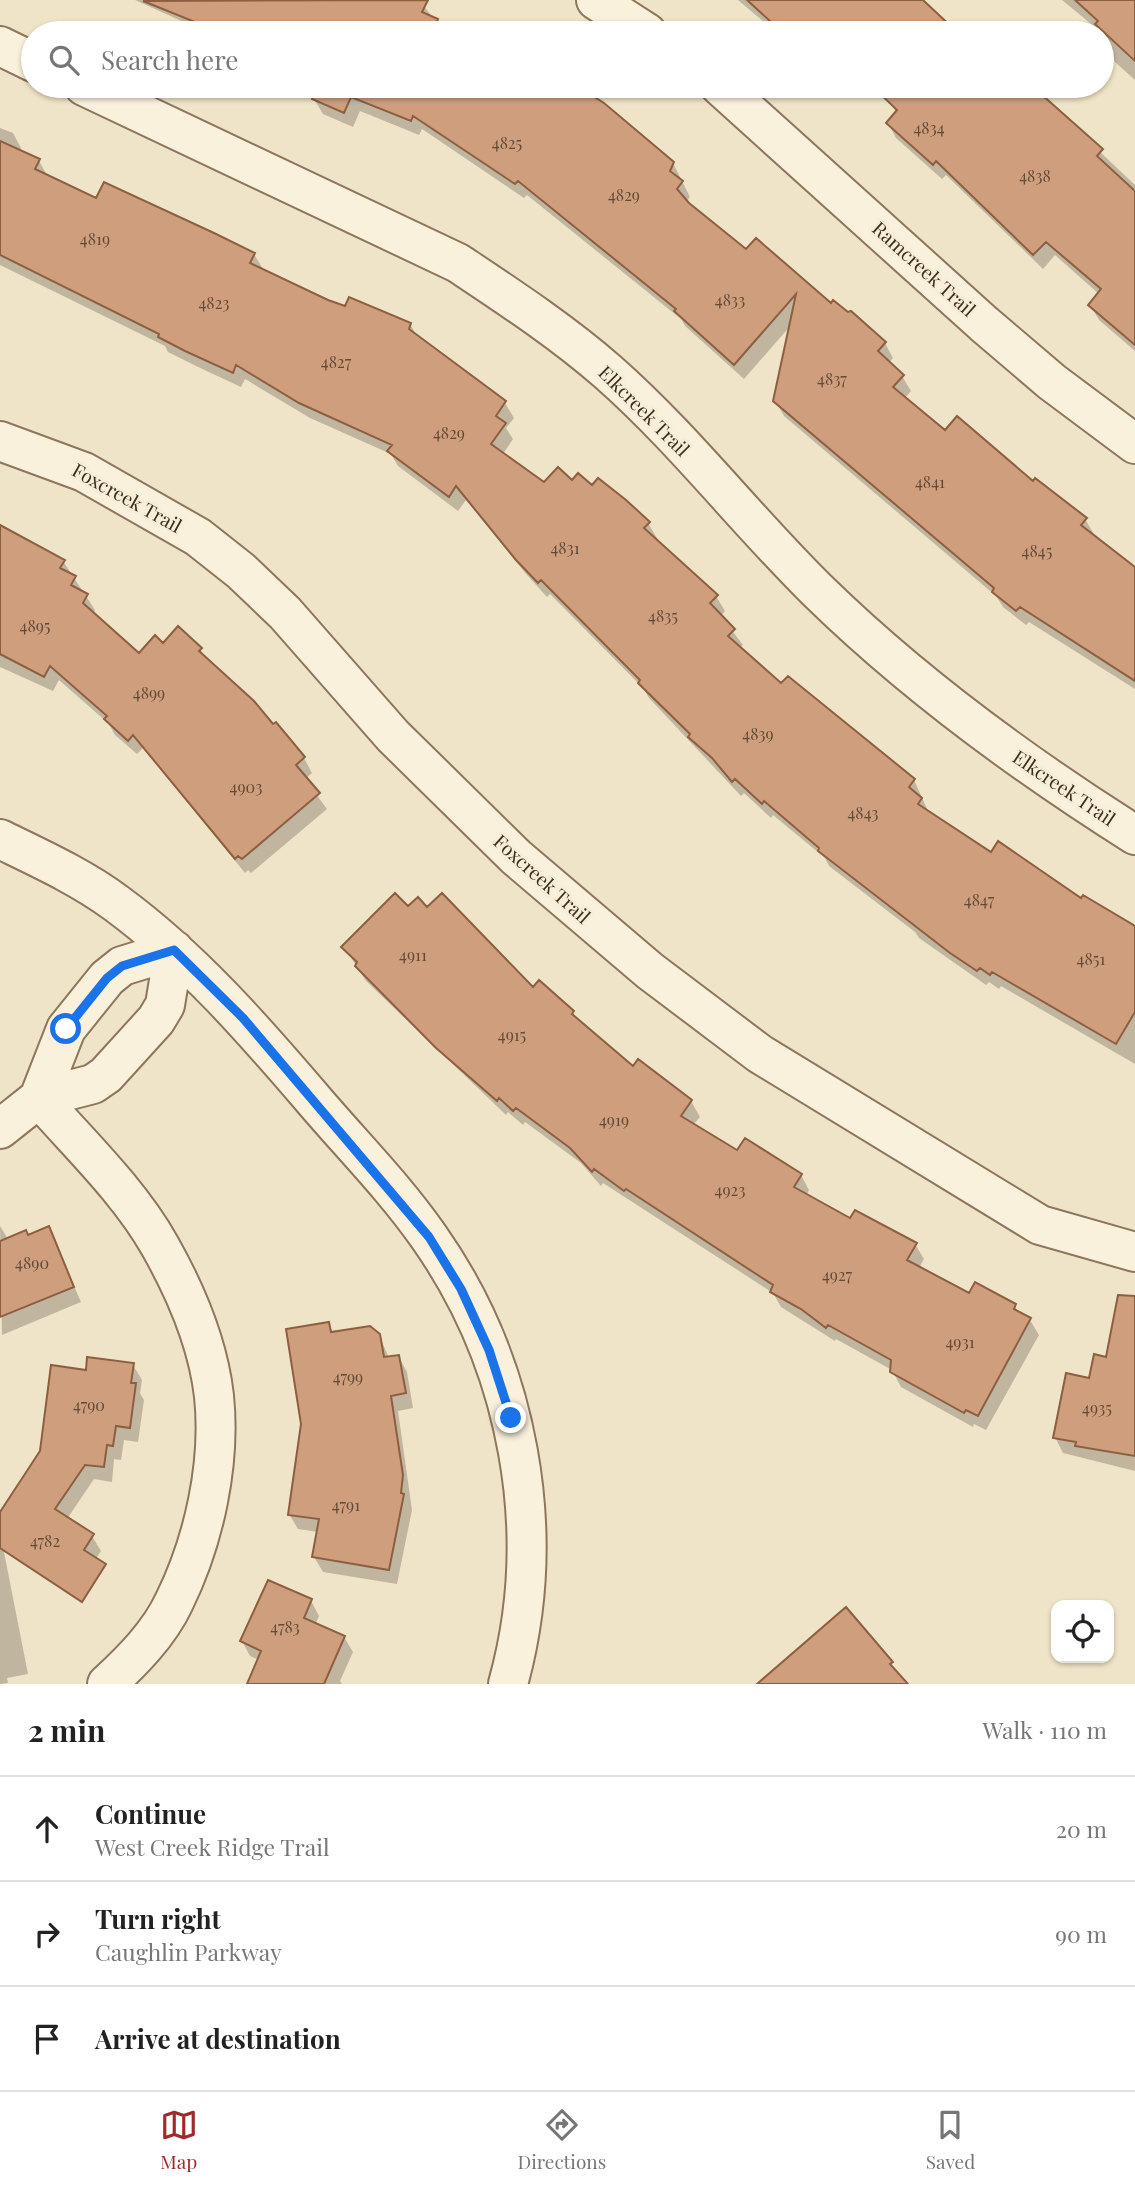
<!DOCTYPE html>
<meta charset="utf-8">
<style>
:root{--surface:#fff;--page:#f2f2f2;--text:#222;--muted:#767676;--line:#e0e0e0;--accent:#9e2a2b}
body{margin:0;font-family:"Playfair Display",serif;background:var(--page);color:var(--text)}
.controls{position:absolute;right:21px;bottom:21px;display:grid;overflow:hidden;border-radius:14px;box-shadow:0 2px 5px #0004}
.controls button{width:63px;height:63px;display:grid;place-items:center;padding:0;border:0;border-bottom:2px solid var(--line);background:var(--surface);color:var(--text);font:35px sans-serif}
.stop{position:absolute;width:21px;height:21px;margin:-16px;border:5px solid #1a73e8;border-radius:50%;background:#fff}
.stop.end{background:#1a73e8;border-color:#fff;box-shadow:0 2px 7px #0008}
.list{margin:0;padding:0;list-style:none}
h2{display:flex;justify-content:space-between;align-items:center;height:91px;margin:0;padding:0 28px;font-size:30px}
h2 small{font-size:23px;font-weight:400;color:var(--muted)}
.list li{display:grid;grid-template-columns:46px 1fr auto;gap:21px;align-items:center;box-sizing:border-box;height:105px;padding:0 28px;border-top:2px solid var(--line)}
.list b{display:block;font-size:26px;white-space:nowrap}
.list p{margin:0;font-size:23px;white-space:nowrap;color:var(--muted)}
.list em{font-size:23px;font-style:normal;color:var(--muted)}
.icon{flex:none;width:38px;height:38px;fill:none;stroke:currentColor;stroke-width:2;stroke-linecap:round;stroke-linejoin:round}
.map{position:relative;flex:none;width:1135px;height:1684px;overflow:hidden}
.search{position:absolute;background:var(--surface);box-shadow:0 2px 5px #0004;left:21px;right:21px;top:21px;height:77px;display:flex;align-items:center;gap:18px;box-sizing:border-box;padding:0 24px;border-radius:38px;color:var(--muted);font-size:26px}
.sheet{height:406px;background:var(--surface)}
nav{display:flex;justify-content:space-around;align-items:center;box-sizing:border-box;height:98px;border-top:2px solid var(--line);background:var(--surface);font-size:19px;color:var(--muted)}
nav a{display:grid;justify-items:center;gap:4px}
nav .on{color:var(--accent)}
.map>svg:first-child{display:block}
.shadow{fill:#0003}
.building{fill:#cf9f7d;stroke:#8d5f41;stroke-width:2}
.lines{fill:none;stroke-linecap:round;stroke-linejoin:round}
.minor-casing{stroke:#8d765c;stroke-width:42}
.minor{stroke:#faf1dc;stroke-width:38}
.route{stroke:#1a73e8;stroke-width:9}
.labels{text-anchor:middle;stroke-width:6;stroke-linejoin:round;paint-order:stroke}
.number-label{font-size:16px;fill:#624a37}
.street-label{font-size:19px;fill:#3d2e20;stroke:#f7eed8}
</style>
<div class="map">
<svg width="1135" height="1684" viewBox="0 0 1135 1684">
<rect width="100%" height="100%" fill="#f0e4c8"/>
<path class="shadow" d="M135,0H411L424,6L444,33H208Z
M738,0H922L956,33H777Z
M1062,0H1135V80L1115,62L1107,47L1110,43L1102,33Z
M318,86H577L673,163L690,197L686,202L746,252L885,343L893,358L888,363L902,376L911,391L904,399L946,432L1085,519L1094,534L1092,536L1135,569V689L1029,622L1026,625L1003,607L996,596L784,416L775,400L792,324L744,379L685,326L681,319L527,195L524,198L422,129L419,135L360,111L353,127L323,114L314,99Z
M875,86H1010L1032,105L1041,96L1135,185V351L1099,320L1090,305L1099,294L1055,255L1043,269L946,175L942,179L896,138L888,123L896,113L890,99Z
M0,128L13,133L21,148L20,152L39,161L48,177L97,200L254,254L263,269L327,302L410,324L418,338L505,403L514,418L506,428L513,439L503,454L544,484L572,482L592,487L648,523L657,538L655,540L716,596L725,611L721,616L743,645L739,648L782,685L914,780L929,813L992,854L1135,928V1064L1001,986L999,989L989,982L986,985L919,938L915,932L829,866L825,858L773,815L771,818L744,793L741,796L649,698L643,688L550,594L547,597L527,575L466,500L458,511L398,466L391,454L310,418L245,379L241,387L196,366L168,352L165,346L0,265Z
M0,543L63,561L95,610L93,614L139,655L163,645L200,649L208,662L304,758L312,773L305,779L327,809L251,873L248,870L245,873L143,748L137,754L115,735L109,724L59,680L53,691L0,667Z
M408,909H427L533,989L573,1013L578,1022L633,1069L691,1101L700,1117L693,1125L738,1153L801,1175L809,1190L806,1196L851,1221L915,1244L924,1259L919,1268L969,1295L1014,1306L1019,1313L1030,1320L1039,1335L986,1430L974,1424L973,1427L901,1387L892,1370L836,1339L835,1341L781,1307L773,1293L603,1183L601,1186L581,1163L525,1122L523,1125L508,1112L506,1115L366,981L344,947Z
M0,1226L8,1239L28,1237L49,1229L81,1302L2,1335Z
M328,1324L333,1333L379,1335L389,1358L399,1357L407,1372L413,1408L398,1411L412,1510L397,1584L323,1572L314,1557L318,1532L298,1529L289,1514Z
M1135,1343V1471L1063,1453L1055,1437L1090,1380L1108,1359Z
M133,1365L142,1380L140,1393L144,1400L138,1442L124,1440L121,1460L114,1459L112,1482L94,1479L67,1519L92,1536L101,1551L82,1581L3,1547L28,1674L7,1678L8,1683L0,1684V1515L87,1372Z
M311,1601L319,1616L315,1625L344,1637L353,1652L340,1681L342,1684H249L259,1660L250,1656L242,1641Z"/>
<path class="building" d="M428,0L422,12L438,19L433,30L440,33H196L200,24L143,1Z
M747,0H923L956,31L954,33H783Z
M1075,0H1135V61L1095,24L1098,21Z
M318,86H577L604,103L674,162L670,171L683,181L677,189L689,203L746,249L756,238L831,303L833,300L848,312L851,311L886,342L878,351L904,375L893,387L945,430L957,416L1033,481L1035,478L1087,518L1081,525L1135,567V681L1020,607L1016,611L992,592L994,588L773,401L796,294L734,365L674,311L676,309L518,181L515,184L413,116L411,121L351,97L344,113L312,99Z
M872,86H1032L1103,149L1097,156L1135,191V345L1088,305L1101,289L1046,242L1033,255L936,161L933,165L886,123L897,110Z
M0,141L40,159L35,169L96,198L104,182L214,233L255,253L250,263L328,300L345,306L349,297L411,323L409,329L506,401L496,416L506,423L491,444L544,482L558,467L572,480L578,473L592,485L598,478L626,500L650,522L644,528L718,595L710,603L735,629L728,636L781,683L788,676L915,779L909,787L922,798L918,804L991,852L998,841L1081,898L1083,895L1135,926V1012L1116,1044L992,972L990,975L980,968L977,971L950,953L818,851L819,848L764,801L762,804L735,779L732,782L712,758L688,737L690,734L638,683L640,680L541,580L538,583L516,560L456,486L449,497L387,451L392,445L299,403L236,365L233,373L185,351L158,337L159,334L0,255Z
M0,525L65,560L60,568L76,576L71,585L88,594L83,603L139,653L155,635L163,643L178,626L202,648L199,651L254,701L273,724L276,722L305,757L296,765L320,793L242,859L238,856L235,859L133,735L128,741L104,719L107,716L50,666L44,677L0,654Z
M395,893L408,906L418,897L427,907L442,893L533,987L539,980L574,1011L572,1014L633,1066L638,1059L692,1100L681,1116L737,1150L745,1138L802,1174L794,1187L850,1218L855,1210L917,1243L907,1260L969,1293L975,1282L1016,1304L1014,1309L1031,1318L978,1416L966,1410L964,1413L890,1372L891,1360L828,1325L826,1328L801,1309L770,1292L773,1285L626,1189L624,1191L594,1169L592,1172L570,1148L516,1108L513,1111L499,1098L497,1101L436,1048L355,966L357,962L341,947Z
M49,1226L74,1287L0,1317V1241L26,1230L28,1235Z
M1118,1295L1135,1296V1456L1075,1446L1076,1442L1053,1438L1066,1373L1089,1378L1094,1354L1106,1357Z
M329,1322L331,1332L370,1326L380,1334L384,1357L399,1355L406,1393L391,1396L403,1475L401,1493L404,1494L389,1570L312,1557L319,1519L288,1515L301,1424L286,1329Z
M87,1357L134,1363L131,1383H136L130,1428L116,1426L113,1446L107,1445L104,1467L85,1465L55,1509L94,1534L84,1550L106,1564L82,1602L0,1548V1512L40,1451L51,1365L86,1370Z
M268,1580L312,1599L304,1618L345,1636L324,1684H247L261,1651L240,1641Z
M846,1607L893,1662L890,1664L908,1684H757Z"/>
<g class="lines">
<defs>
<path id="minor" d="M596,0L647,33
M0,46L33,62
M84,86L458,263C509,297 561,331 608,372C683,438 745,519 817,590C913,684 1021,763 1135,835
M720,86L984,324L1052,382L1135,444
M0,441L84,472L198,537L241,571L285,613L393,736L516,857L650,971L760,1054L1040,1225L1135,1252
M0,839C39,858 81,877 116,903C192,959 252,1028 312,1098C351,1144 395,1188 429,1237C519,1365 550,1533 508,1684
M39,1098C80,1145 129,1191 160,1246C186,1292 208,1343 214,1396C221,1464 204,1541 174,1602C159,1634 132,1661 107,1684
M0,1129L39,1098L93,1084L106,1075L156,1020L165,1005L174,950L122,966L107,978L66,1029L39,1098"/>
</defs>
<use href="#minor" class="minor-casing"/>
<use href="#minor" class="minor"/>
</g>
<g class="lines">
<path class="route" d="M66,1029L107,978L122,966L174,950L243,1018L429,1237L461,1289L489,1350L511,1418"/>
</g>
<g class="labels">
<g class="number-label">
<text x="929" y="134">4834</text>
<text x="507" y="149">4825</text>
<text x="1035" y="182">4838</text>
<text x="624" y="201">4829</text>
<text x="95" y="245">4819</text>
<text x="730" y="306">4833</text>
<text x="214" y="309">4823</text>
<text x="336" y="368">4827</text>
<text x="832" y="385">4837</text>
<text x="449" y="439">4829</text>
<text x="930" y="488">4841</text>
<text x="565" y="554">4831</text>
<text x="1037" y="557">4845</text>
<text x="663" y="622">4835</text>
<text x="35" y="632">4895</text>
<text x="149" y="699">4899</text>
<text x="758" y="740">4839</text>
<text x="246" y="793">4903</text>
<text x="863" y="819">4843</text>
<text x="979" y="906">4847</text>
<text x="413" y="961">4911</text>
<text x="1091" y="965">4851</text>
<text x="512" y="1041">4915</text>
<text x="614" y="1126">4919</text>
<text x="730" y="1196">4923</text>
<text x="32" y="1269">4890</text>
<text x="837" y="1281">4927</text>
<text x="960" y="1348">4931</text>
<text x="348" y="1383">4799</text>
<text x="89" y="1411">4790</text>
<text x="1097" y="1414">4935</text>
<text x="346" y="1511">4791</text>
<text x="45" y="1547">4782</text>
<text x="285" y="1633">4783</text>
</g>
<g class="street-label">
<text transform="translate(924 269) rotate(42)" y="7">Ramcreek Trail</text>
<text transform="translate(644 411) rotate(45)" y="7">Elkcreek Trail</text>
<text transform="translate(127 498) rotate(29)" y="7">Foxcreek Trail</text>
<text transform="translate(1064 788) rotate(34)" y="7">Elkcreek Trail</text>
<text transform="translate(542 879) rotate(42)" y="7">Foxcreek Trail</text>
</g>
</g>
</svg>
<div class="controls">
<button><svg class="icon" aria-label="locate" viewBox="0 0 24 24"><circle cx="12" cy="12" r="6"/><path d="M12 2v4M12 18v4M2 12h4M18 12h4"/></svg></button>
</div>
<div class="stop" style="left:66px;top:1029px"></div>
<div class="stop end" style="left:511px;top:1418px"></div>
<div class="search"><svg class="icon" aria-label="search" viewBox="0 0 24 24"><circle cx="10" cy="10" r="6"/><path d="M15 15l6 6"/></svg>Search here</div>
</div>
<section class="sheet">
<h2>2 min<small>Walk · 110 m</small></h2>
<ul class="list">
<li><svg class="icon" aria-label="ahead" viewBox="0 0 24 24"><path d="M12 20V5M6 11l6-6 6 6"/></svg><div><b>Continue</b><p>West Creek Ridge Trail</p></div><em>20 m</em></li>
<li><svg class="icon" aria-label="right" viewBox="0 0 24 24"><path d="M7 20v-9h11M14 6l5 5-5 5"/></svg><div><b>Turn right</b><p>Caughlin Parkway</p></div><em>90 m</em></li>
<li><svg class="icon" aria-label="arrive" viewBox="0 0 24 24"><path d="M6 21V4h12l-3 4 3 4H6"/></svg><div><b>Arrive at destination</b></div></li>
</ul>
</section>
<nav>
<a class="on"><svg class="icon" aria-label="map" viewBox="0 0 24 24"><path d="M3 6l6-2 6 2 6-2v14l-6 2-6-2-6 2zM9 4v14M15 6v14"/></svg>Map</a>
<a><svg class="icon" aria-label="directions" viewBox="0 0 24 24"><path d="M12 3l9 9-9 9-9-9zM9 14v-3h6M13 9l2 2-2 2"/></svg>Directions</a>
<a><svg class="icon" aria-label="saved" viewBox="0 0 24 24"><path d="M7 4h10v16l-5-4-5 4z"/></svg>Saved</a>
</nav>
